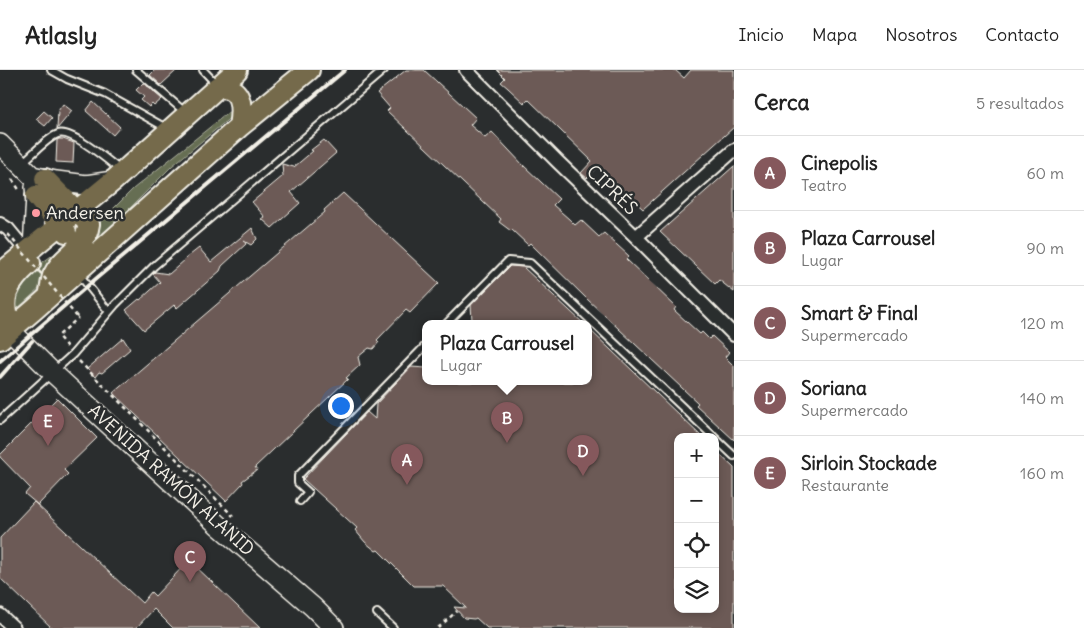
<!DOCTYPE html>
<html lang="es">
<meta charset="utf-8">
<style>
:root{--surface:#fff;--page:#f6f6f6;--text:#222;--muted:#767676;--line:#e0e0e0;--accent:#85585c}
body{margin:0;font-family:Delius,sans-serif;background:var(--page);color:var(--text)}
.controls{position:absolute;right:15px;bottom:15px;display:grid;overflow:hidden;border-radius:10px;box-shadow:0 2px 8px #0003}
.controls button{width:45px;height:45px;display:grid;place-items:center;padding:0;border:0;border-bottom:1px solid var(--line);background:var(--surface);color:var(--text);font:25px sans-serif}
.you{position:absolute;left:340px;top:335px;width:18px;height:18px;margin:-12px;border:4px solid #fff;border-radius:50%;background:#1a73e8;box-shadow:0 0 0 8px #1a73e833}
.badge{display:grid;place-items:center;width:32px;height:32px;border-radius:50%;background:var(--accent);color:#fff;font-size:16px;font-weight:700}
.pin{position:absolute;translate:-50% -41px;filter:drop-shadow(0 1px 2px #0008)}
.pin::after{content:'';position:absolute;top:26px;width:18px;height:15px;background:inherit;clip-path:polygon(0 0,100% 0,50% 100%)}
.popup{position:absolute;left:422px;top:250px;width:170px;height:65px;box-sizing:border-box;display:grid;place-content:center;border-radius:10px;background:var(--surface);filter:drop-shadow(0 1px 4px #0005);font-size:16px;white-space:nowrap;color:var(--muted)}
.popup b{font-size:19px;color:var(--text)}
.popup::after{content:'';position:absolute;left:50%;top:100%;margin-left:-10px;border:10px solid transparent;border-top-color:var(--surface)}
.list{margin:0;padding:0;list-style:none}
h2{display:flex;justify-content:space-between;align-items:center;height:65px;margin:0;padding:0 20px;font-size:21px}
h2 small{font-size:16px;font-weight:400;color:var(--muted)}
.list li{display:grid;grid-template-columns:32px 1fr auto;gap:15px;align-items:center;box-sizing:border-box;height:75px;padding:0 20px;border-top:1px solid var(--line)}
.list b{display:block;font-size:19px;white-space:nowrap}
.list p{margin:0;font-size:16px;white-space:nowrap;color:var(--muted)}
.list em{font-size:16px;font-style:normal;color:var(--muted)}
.icon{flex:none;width:28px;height:28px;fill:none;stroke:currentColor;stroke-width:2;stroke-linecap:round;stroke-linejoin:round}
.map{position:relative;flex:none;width:734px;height:558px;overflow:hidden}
header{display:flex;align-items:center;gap:30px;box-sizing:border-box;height:70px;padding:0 25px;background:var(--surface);border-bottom:1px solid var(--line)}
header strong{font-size:24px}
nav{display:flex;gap:28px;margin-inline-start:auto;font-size:18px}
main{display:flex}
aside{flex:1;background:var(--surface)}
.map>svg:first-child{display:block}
.green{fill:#666e53;stroke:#adb09e}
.building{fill:#6c5a57;stroke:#f4f1e8}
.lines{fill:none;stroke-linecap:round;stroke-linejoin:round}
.lane-casing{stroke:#f4f1e8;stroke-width:10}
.street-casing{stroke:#f4f1e8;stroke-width:16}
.secondary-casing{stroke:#f4f1e8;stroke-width:22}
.primary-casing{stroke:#f4f1e8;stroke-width:24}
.path{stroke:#f4f1e8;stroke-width:2.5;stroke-dasharray:4 4;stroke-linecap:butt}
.lane{stroke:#2a2d2e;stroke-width:6}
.street{stroke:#2a2d2e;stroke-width:12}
.secondary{stroke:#2a2d2e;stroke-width:19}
.primary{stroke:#746b4b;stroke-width:20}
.rail{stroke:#f4f1e8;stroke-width:4}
.path-bridge{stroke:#f4f1e8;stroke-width:2.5;stroke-dasharray:4 4;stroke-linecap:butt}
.poi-dot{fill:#ff9aa2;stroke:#2a2d2e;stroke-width:2}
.labels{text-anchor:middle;stroke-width:5;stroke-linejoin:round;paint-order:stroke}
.street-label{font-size:18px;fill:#f4f1e8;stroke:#2a2d2e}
.poi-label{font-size:18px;fill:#f4f1e8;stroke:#2a2d2e;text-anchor:start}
</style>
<header>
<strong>Atlasly</strong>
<nav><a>Inicio</a><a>Mapa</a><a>Nosotros</a><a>Contacto</a></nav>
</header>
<main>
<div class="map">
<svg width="734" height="558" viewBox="0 0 734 558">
<rect width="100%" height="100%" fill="#2a2d2e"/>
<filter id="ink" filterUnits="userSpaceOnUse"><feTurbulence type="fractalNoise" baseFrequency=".02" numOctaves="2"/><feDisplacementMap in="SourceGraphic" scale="10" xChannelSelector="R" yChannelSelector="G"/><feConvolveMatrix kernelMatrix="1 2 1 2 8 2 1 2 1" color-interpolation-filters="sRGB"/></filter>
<g filter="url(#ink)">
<path class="green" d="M235,40L232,46L172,96L95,173L100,163L98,154L133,119L230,41Z
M82,164L42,216L15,241L8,230L22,207Z"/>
<path class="building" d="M155,0H177L161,15L150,5Z
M406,0H424L476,48L470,55L477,61L485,68L492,62L524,96L559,129L553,135L569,149L575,155L581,150L599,167L604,163L629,186L626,189L676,237L674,240L700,264L702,262L709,269L712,266L729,282L725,287L734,296V370L696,335L698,333L587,229L530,173L528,175L512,160L511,161L499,152L501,149L387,41L390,38L377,23Z
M497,0H675L684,8L691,0H734V57L643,139L598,97L587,108L581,103L592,91L528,29L524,33L508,18L501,12L505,8Z
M143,13L162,29L154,36L152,34L149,37L141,30L144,27L136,20Z
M93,32L120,57L113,65L86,41Z
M63,34L72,41L57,59L58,41Z
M44,41L52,48L45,56L36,49Z
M59,69H63L74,73L73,93L56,92L57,70Z
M324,70L336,83L291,122L300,133L272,158L262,149L265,147L252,132L283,106L282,94L294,97L313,81L311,80Z
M734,96V222L719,210L715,214L660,162Z
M343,123L439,213L410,243L406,240L377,270L379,272L373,279L369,278L358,287L360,295L346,308L348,309L255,397L257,400L242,411L243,413L226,431L113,323L325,142L324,140Z
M252,158L257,169L251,175L244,171L246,174L222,196L220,201L177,238L174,235L144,260L126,240L139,229L140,230L160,212L153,204L155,202L169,204L186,189H185L199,178L211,192Z
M510,196L523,197L584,254H476L472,250L471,235Z
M588,258L702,367H678V539H715V380L734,398V558H487L476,548L474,549L464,548L454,537L466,538L443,516H414L378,480L376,481L365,472L355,460L357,458L303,409L367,342L375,349L376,334L411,297L426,298V312H588Z
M123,268L130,279L102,303L99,302L95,307L87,299Z
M57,328L97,368L64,400L68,404L38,435L25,424L30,418L0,387V385Z
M34,432L142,533L151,522L155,526L189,490L260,558H173L154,539L136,558H52L0,508V468Z"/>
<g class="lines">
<defs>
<path id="lane" d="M51,0L67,9L105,24L168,59
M136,0L186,43
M203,0L216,14
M22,93C31,86 47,68 58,64C71,59 109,91 120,100
M78,203L109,242
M446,254L508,191L530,193L714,367
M0,350L73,284L115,235L154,196L384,0
M715,368L734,386
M300,431L308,422L298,413V406L426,275
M377,543L393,558"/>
<path id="street" d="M466,0L558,92L636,167L734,265
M0,154L8,159L27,182
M636,167L734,80
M0,545L14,558"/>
<path id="secondary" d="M0,74L32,106L56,111L79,114L86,115L113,111
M33,178L36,126L35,117
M10,260L52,302L218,455L313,537L334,558"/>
<path id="primary" d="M217,17C222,17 226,17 230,19C244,25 241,45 239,57
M45,109L89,154C85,181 63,184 53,206C51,212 51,220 49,226
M36,126L66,162
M0,204L113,111L237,0
M10,260C0,229 5,215 30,193
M0,269L35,239L239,57L309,0"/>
</defs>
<use href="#lane" class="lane-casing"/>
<use href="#street" class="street-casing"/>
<use href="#secondary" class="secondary-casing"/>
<use href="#primary" class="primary-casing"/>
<path class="path" d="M12,109L20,121
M67,277L58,266L78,248
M79,291L233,446
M438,558L457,541"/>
<use href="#lane" class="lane"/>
<use href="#street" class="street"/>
<use href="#secondary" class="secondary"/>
<use href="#primary" class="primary"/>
<path class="rail" d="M0,291L98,207L345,0
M0,307L32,271"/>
<path class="path-bridge" d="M8,164L78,248"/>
</g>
</g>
<circle class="poi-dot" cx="36" cy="143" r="5"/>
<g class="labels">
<g class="street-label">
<text transform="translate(612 120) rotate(44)" y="6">CIPRÉS</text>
<text transform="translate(171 410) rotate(42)" y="6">AVENIDA RAMÓN ALANID</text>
</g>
<g class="poi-label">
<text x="46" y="149">Andersen</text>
</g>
</g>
</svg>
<div class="controls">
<button>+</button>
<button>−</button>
<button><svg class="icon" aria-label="locate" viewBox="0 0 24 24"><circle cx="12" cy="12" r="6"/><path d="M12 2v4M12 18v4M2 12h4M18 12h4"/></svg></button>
<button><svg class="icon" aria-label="layers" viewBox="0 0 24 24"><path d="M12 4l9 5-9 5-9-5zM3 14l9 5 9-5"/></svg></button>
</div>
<div class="you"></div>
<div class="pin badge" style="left:407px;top:415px">A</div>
<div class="pin badge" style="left:507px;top:373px">B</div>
<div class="popup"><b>Plaza Carrousel</b>Lugar</div>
<div class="pin badge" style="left:190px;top:512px">C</div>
<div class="pin badge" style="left:583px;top:406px">D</div>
<div class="pin badge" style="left:48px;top:376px">E</div>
</div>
<aside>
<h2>Cerca<small>5 resultados</small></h2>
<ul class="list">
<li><span class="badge">A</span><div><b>Cinepolis</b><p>Teatro</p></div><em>60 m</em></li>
<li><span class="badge">B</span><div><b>Plaza Carrousel</b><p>Lugar</p></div><em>90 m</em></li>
<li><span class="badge">C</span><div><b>Smart &amp; Final</b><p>Supermercado</p></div><em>120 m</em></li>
<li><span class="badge">D</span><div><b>Soriana</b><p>Supermercado</p></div><em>140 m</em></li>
<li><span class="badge">E</span><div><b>Sirloin Stockade</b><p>Restaurante</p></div><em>160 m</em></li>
</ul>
</aside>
</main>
